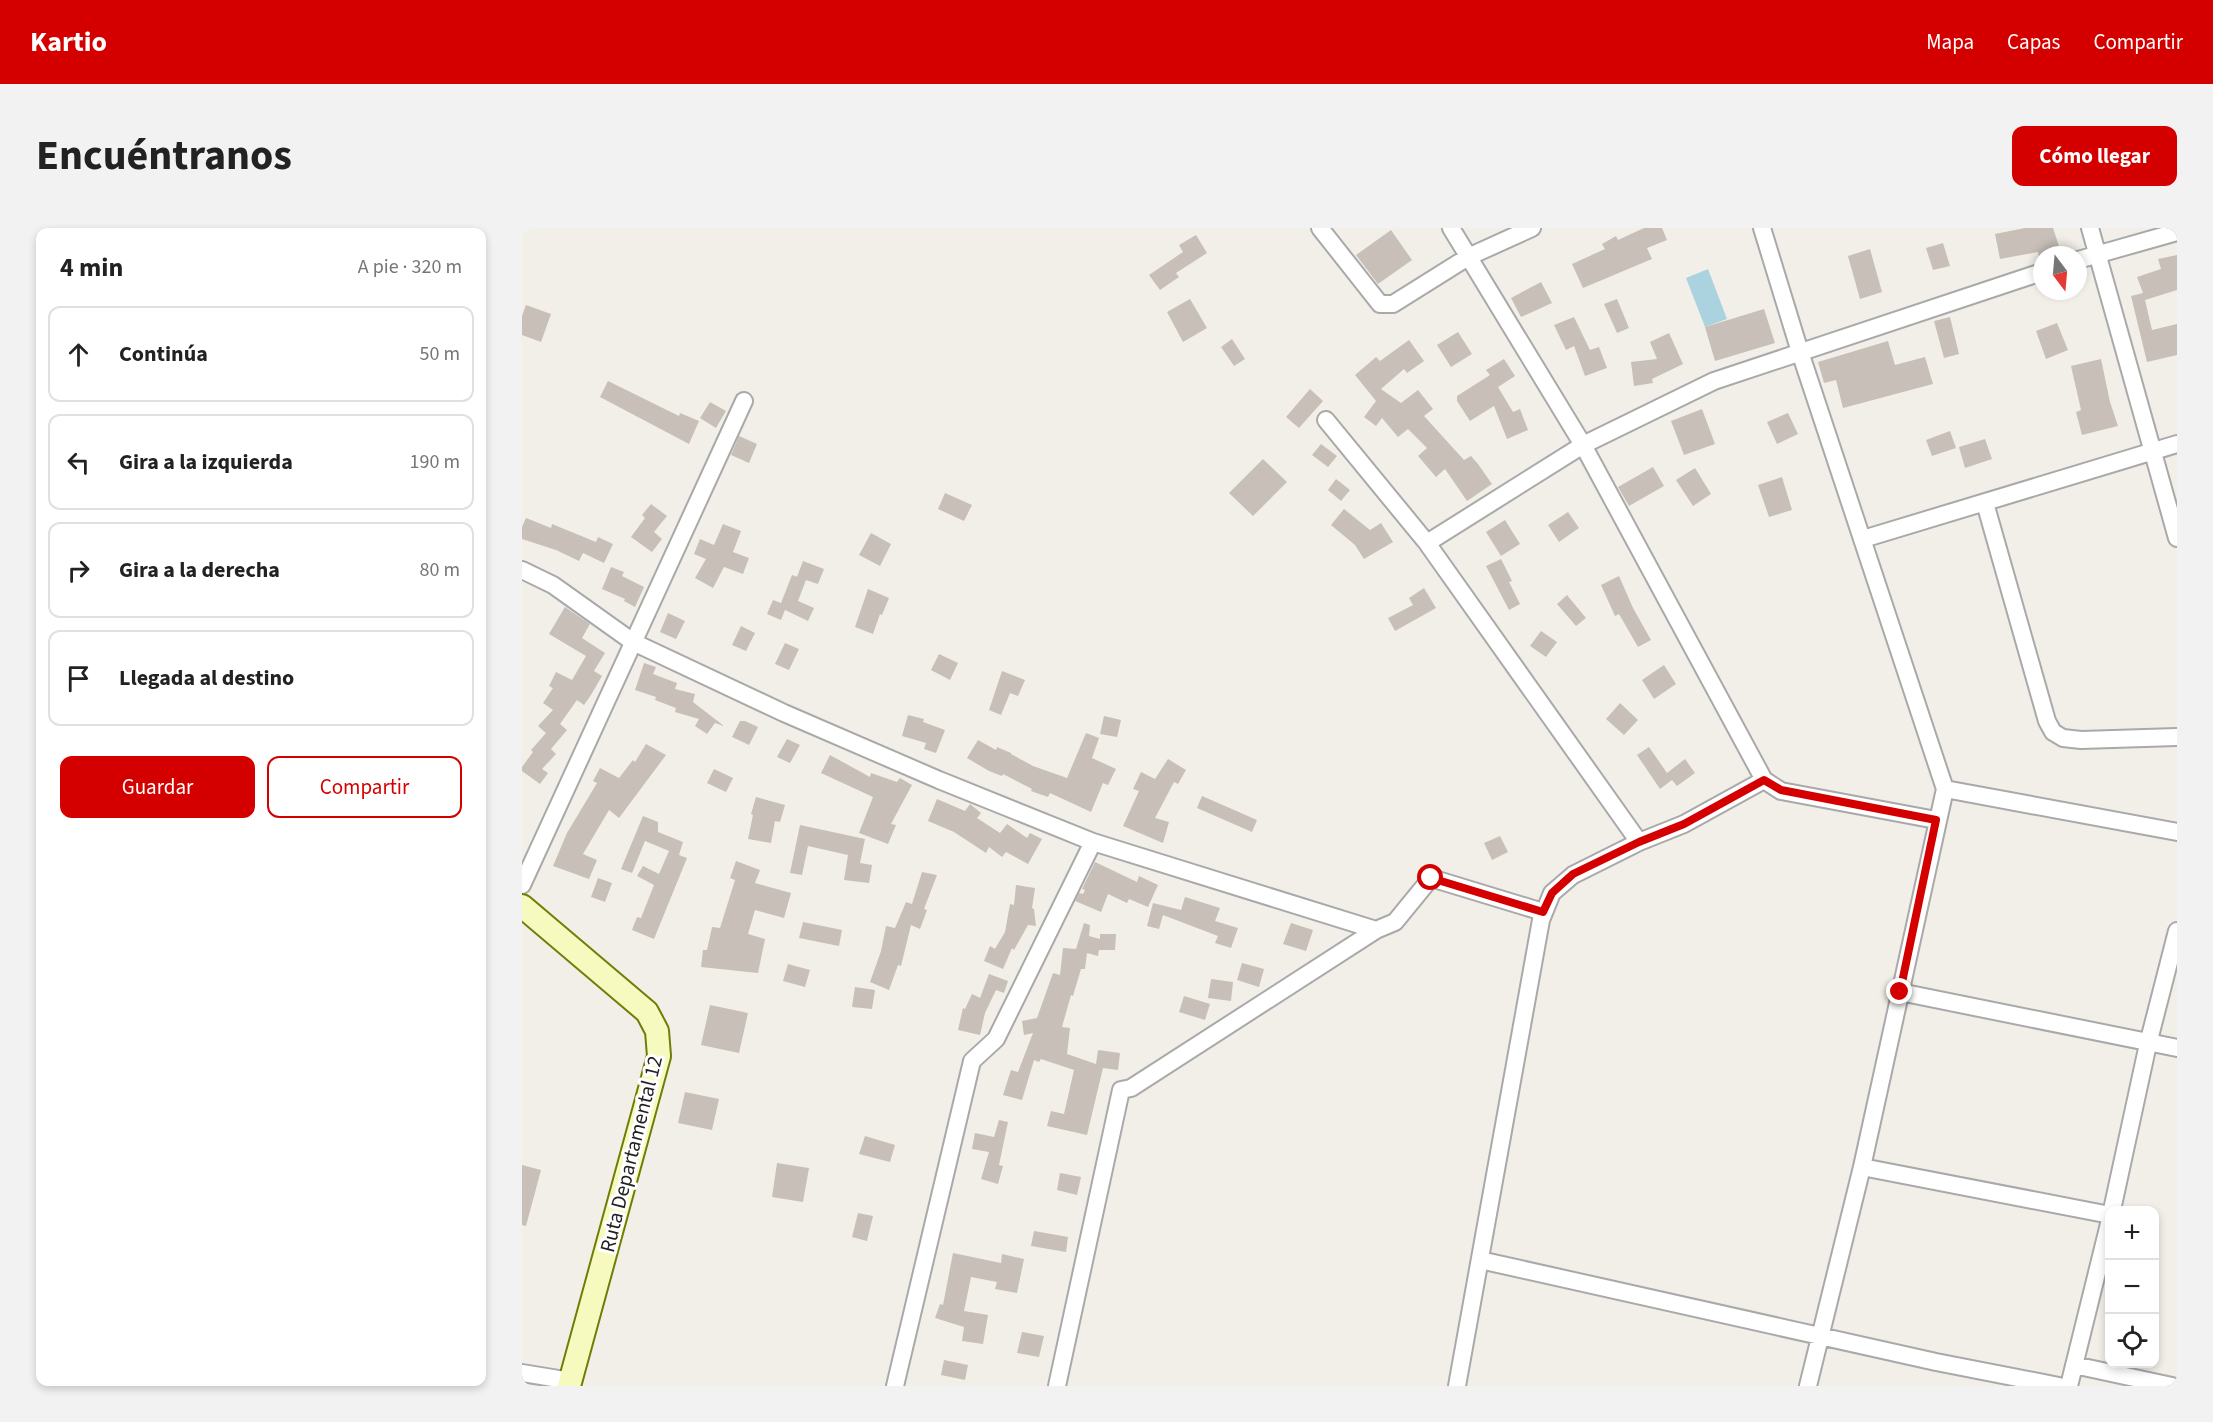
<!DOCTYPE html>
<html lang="es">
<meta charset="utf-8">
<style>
:root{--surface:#fff;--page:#f2f2f2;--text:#222;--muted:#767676;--line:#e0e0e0;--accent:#d40000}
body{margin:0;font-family:"Source Sans 3",sans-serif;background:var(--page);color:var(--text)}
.controls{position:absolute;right:18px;bottom:18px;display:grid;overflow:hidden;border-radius:12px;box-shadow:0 3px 9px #0003}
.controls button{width:54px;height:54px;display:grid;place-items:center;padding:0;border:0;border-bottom:2px solid var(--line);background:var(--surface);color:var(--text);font:30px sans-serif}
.compass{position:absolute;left:1511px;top:18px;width:54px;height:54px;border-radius:50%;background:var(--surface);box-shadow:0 3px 9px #0003;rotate:164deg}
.stop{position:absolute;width:18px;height:18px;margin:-14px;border:4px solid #d40000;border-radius:50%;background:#fff}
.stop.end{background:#d40000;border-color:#fff;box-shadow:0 2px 6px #0008}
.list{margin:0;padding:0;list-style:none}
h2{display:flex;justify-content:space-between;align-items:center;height:78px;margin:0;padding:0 24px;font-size:26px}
h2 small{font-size:20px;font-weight:400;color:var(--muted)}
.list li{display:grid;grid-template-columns:39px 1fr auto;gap:18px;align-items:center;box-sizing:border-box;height:96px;margin:0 12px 12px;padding:0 12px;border:2px solid var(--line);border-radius:12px}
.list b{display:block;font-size:22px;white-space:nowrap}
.list em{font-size:20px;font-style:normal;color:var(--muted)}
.actions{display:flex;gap:12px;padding:18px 24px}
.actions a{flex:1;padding:14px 0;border:2px solid var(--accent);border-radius:12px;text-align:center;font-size:21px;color:var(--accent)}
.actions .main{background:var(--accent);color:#fff}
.icon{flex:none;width:33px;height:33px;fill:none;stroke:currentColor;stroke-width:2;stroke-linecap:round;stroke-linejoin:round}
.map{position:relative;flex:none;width:1655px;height:1158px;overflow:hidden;border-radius:12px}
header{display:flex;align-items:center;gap:36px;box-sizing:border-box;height:84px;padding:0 30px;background:var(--accent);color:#fff}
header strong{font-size:28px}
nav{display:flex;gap:33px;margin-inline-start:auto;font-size:21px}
.intro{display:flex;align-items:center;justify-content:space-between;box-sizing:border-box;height:144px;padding:0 36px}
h1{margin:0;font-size:42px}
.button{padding:15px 27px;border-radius:12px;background:var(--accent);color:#fff;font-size:21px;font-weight:700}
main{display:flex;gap:36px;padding:0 36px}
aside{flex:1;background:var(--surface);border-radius:12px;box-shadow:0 3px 9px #0003}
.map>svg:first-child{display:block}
.water{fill:#aad3df}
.building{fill:#c7bfb8}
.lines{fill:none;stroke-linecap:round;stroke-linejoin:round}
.minor-casing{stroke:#a9a9a9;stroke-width:20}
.secondary-casing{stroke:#707d05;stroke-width:26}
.minor{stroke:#fff;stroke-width:16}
.secondary{stroke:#f7fabf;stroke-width:22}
.route{stroke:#d40000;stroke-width:8}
.labels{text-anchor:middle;stroke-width:6;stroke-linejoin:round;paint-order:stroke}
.street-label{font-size:21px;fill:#222;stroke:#fff}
</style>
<header>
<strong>Kartio</strong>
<nav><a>Mapa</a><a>Capas</a><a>Compartir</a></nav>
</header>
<div class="intro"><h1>Encuéntranos</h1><a class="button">Cómo llegar</a></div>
<main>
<aside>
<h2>4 min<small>A pie · 320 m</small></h2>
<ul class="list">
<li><svg class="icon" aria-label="ahead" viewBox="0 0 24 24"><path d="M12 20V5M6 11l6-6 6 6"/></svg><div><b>Continúa</b></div><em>50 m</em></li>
<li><svg class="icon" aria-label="left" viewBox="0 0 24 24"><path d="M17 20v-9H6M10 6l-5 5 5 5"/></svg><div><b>Gira a la izquierda</b></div><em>190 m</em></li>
<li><svg class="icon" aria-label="right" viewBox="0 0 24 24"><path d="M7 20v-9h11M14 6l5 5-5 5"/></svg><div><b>Gira a la derecha</b></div><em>80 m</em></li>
<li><svg class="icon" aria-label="arrive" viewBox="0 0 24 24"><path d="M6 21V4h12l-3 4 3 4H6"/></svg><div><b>Llegada al destino</b></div></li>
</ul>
<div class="actions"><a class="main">Guardar</a><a>Compartir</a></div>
</aside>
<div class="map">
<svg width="1655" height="1158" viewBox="0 0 1655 1158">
<rect width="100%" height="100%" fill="#f2efe9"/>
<path class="water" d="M1186,41L1205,91L1183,99L1164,50Z"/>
<path class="building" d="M1122,0H1140L1145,12L1125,20L1130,31L1061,60L1050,36L1083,21L1080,16L1094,8L1096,12Z
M1503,0H1531L1538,21L1517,29L1516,24L1478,31L1473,6Z
M869,2L890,32L856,56L834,27Z
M674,7L685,25L654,45L657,49L638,62L627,47L661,24L657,17Z
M1421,15L1428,38L1411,42L1404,20Z
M1348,21L1360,64L1338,71L1326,28Z
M1655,27V62L1623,72L1630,102L1655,96V127L1625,134L1609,68L1621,65L1615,49L1639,41L1636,31Z
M1019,54L1030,75L999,89L989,70Z
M668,71L685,100L661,114L645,84Z
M1095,71L1107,100L1095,105L1082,76Z
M4,77L29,86L19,114L0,107V88Z
M1242,81L1253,115L1193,133L1183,99Z
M1052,89L1068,122L1077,119L1085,140L1063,148L1052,118L1044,122L1032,97Z
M1428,89L1437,126L1422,130L1412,93Z
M1535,95L1546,122L1524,131L1514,103Z
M936,104L950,126L929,139L915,117Z
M1147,105L1161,136L1130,151L1131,155L1112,158L1109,134L1135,131L1128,114Z
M710,111L723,131L712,138L699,119Z
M887,112L902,133L885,145L882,141L859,161L879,175L896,162L911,181L902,188L942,232L949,228L956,236L970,256L945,273L923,241L914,249L896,228L905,220L886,201L876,209L860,190L854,198L842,189L854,173L833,147L854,129L858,133Z
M1366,113L1373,137L1403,129L1411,156L1321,180L1314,152L1302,155L1296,134Z
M982,131L993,148L976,159L991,184L998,181L1006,202L985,211L972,178L948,193L935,173V168L968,147L964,142Z
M1579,131L1588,174L1596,198L1560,207L1554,184L1559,182L1549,138Z
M86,153L157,188L158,185L177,193L167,216L78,169Z
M788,161L801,173L777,200L764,189Z
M188,174L204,183L194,200L178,190Z
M1180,181L1193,216L1162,227L1149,193Z
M1266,185L1276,206L1255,216L1245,194Z
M1428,203L1434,220L1410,228L1404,212Z
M217,208L235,216L227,235L209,227Z
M1463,211L1470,231L1443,240L1437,219Z
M799,216L815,228L806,239L790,227Z
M741,231L765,254L731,288L707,265Z
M1131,239L1142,258L1107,278L1096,259Z
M1173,240L1189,266L1171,278L1154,252Z
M1260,249L1270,282L1247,289L1236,257Z
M814,251L828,262L819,273L806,262Z
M423,265L450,277L442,293L416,281Z
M129,276L145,288L132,304L140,311L130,324L109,309L123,290L120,287Z
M822,281L848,302L859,295L871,314L842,331L833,317L809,297Z
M1046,284L1057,300L1037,314L1026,297Z
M4,290L29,300L30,296L74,314L76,309L91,316L82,335L61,325L57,333L34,322L0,311V299Z
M983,292L998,316L979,328L964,304Z
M201,296L219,303L211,324L227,330L221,346L202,339L191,360L173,350L184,331L172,326L178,311L192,317Z
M349,305L369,316L358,338L337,327Z
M979,331L990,353L987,354L998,376L987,382L964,338Z
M281,333L302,341L296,356L275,349Z
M89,339L102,344L100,348L122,359L113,379L102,373L103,371L80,361Z
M270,347L284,352L276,373L292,380L286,393L263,382L259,392L245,386L251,372L259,375Z
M1097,348L1111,380L1129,412L1116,419L1097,386L1093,388L1079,357Z
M902,360L914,380L873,403L866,390L891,377L887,370Z
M346,361L367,370L360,387L358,386L351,406L333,399Z
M1045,367L1064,390L1054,398L1035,376Z
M43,379L68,396L60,410L83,425L72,443L80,448L69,467L62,477L55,472L38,496L45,502L29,521L34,526L20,541L26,545L18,556L0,543V539L11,524L9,522L24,505L16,498L31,482L21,475L31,460L27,458L34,444L50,452L64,428L27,406Z
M146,385L163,393L154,411L138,404Z
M219,398L233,405L224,423L210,417Z
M1019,403L1035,414L1024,429L1008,418Z
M263,415L277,421L267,442L253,436Z
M417,426L436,435L428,452L409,442Z
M122,435L134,439L131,446L155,455L153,461L173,466L171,474L202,498L193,495L185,506L173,498L177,491L153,484L154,480L133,472L134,469L113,462Z
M1142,437L1154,456L1132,471L1120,452Z
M480,443L503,452L496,468L488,465L479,487L467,482Z
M1098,475L1116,492L1102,507L1084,491Z
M386,487L402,491L401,494L423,502L414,525L402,521L404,515L380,508Z
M582,488L599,492L595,509L578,506Z
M218,493H223L236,499L227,517L210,509Z
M564,505L577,510L570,530L594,541L586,557L581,555L569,584L528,565L526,569L509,563L510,561L481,546L480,548L467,543L445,530L456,512L474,522L475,519L489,525V526L511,538L545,550Z
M265,511L278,517L268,535L255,529Z
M124,516L144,527L97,590L87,582L61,626L75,632L67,651L31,638L45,605L75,555L71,553L78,540L97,550L111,532L113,534Z
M1127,519L1145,545L1163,531L1173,545L1155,558L1150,552L1138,561L1115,527Z
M308,527L348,549L349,545L375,554L378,550L390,557L369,596L374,597L366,616L337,605L351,569L299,545Z
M646,531L664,542L656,556L652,554L633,590L647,594L641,615L601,598L617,563L611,561L619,544L633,551Z
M192,541L211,550L204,564L185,555Z
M680,568L735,592L730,604L675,580Z
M234,569L263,577L258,594L253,593L249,615L226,611L231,587L229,586Z
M415,571L443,583L448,576L459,585L455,590L478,605L485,596L505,610L508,605L520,611L506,636L484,624L480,629L467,619L464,625L432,604L406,593Z
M121,588L136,594V604L161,614L157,627L165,630L132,711L110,702L115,689L119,690L132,657L115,648L121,638L137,646L147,623L123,613L110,645L99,641Z
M278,597L343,611L338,635L350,637L347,655L322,652L326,627L286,618L280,647L268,645Z
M978,608L986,624L970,632L962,615Z
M214,633L238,642L233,655L269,665L262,690L233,682L226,706L243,711L236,745L179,739L181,722H185L190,699L198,700L213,652L208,650Z
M573,634L615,654L617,648L636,657L626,679L607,671L605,675L586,666L579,684L553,673L557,665L561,666L563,662L560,661Z
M400,644L415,647L402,681L405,682L398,701L389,697L379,738L376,737L367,762L348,754L359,723L364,698L373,700L384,674L390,676Z
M76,650L90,655L83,674L69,669Z
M494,657L513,660L510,680L512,681L514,698L506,697L492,722L490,720L481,741L462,733L468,718L473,721L483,704L488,676L492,677Z
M663,669L698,680L693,693L716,700L709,720L693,715L696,708L641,687L637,701L625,698L631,675L659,682Z
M281,694L320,702L317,718L277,710Z
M562,695L568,697L567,708L578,711V706H594L593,722H577L576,728L565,725L563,741H559L551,768L549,767L540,799L548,800L545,826L574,836L576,822L598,825L596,842L581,840L565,907L525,898L529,883L542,886L552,842L519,831L517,834L512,832L500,872L481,867L489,842L496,844L511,805L502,807L500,793L515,790L531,745L538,747L541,720L554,721Z
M769,695L791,702L784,723L761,716Z
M720,735L742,741L737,759L715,752Z
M266,736L288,742L283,759L261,753Z
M467,746L486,753L482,765L474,762L463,785L458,807L436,802L441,780L443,781L450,766L458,770Z
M689,751L711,754L709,773L686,770Z
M333,759L353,762L350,781L330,779Z
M662,768L688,776L683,792L657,784Z
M188,777L226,785L217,825L179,817Z
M163,864L197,871L190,902L156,895Z
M477,892L486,894L477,937L481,938L476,956L459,951L467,924L450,921L453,905L472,909Z
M343,908L373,917L368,934L337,926Z
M255,935L287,940L281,974L250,969Z
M0,937L19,942L4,998L0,997Z
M538,945L559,949L555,967L535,962Z
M336,985L351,988L345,1013L330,1009Z
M512,1003L546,1009L544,1024L509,1018Z
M431,1025L479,1035L480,1026L502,1031L495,1065L473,1061L475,1054L449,1049L442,1083L466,1087L461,1116L440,1113L442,1099L413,1090L418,1076L421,1077Z
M500,1104L522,1108L517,1129L495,1125Z
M422,1132L446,1137L443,1152L419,1147Z"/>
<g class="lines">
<defs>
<path id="minor" d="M798,0L858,76H871L946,29L1010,0
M929,0L1061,217L1242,552L1259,563L1414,592
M1240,0L1278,124L1423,561L1340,939L1286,1158
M1568,0L1655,310
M1556,32L1655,4
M804,192L905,315L1117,614
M1463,275L1525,493L1531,504L1541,510L1559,512L1655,509
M1341,311L1655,216
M905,315L1061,217L1192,153L1520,44
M0,342L31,357L111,414L262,485L417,552L571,614L854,702
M1423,561L1655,604
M0,657L222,173
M1378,764L1655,820
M1340,939L1588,987
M1590,982L1626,816L1655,703
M958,1032L1414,1134L1537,1158
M1552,1137L1650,1158
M0,1145L49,1153
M373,1158L450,833L474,811L571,614
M535,1158L599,862L609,860L854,702L873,694L909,650L1021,684
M935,1158L1019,692L1030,665L1051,647L1117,614L1162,596L1242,552
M1547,1158L1588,992"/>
<path id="secondary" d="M0,678L125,784L135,803L137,828L47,1158"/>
</defs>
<use href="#minor" class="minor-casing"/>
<use href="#secondary" class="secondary-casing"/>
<use href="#minor" class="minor"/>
<use href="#secondary" class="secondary"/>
</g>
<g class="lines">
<path class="route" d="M909,650L1021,684L1030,665L1051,646L1117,614L1162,596L1242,552L1259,562L1414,592L1378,764"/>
</g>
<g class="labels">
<g class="street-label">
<text transform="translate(109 926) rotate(-76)" y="7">Ruta Departamental 12</text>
</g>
</g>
</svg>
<div class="controls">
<button>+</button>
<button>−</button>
<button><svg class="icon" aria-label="locate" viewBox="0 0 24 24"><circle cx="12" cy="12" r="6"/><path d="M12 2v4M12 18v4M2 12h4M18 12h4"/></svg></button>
</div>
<svg class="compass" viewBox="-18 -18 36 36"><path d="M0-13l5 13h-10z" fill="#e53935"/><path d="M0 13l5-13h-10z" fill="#767676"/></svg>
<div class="stop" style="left:909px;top:650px"></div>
<div class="stop end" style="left:1378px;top:764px"></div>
</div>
</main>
